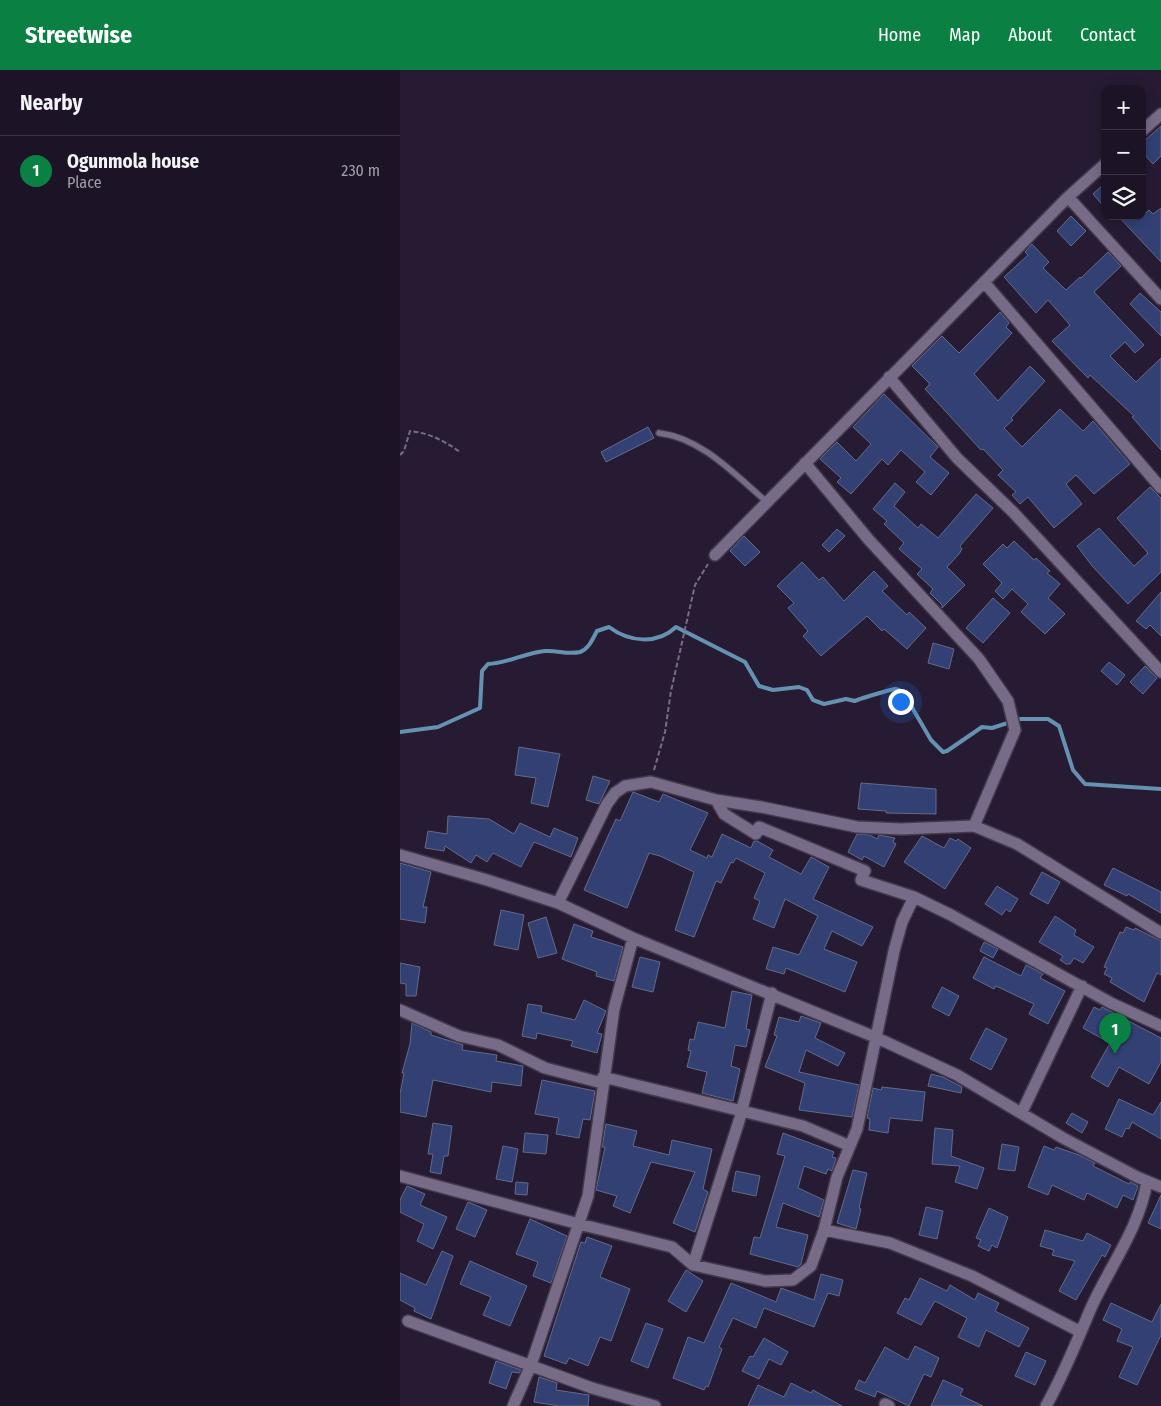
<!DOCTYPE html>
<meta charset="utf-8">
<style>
:root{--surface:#1c1426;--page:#292132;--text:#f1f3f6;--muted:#a09ea7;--line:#3a3343;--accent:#0b8043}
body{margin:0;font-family:"Fira Sans Condensed",sans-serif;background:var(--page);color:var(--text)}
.controls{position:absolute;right:15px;top:15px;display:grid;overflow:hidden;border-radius:10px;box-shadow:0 2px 12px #0003}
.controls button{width:45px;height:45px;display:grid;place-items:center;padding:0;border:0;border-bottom:1px solid var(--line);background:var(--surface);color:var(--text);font:25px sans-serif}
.you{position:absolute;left:500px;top:631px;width:18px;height:18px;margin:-12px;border:4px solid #fff;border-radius:50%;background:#1a73e8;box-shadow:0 0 0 8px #1a73e833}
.badge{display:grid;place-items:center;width:32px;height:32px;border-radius:50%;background:var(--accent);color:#fff;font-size:16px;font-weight:700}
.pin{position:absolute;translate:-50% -41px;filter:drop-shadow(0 1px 2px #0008)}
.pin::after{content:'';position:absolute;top:26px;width:18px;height:15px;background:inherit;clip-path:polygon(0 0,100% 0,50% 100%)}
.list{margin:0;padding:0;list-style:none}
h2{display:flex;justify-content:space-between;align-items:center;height:65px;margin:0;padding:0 20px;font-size:21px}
h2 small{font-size:16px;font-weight:400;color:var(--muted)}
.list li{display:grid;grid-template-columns:32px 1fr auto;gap:15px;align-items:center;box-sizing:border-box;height:70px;padding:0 20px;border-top:1px solid var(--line)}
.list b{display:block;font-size:19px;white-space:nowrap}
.list p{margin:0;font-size:16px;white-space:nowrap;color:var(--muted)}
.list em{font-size:16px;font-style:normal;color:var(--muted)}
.icon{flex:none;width:28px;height:28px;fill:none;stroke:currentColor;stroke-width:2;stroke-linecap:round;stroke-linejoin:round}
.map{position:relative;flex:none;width:761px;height:1336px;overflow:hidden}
header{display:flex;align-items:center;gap:30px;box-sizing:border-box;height:70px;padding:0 25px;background:var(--accent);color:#fff}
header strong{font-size:24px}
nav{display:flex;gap:28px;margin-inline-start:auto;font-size:18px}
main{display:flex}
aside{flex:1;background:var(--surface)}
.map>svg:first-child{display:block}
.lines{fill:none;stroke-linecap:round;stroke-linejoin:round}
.stream{stroke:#6492b0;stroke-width:4}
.building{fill:#324074;stroke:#626b87}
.service-casing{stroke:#42394c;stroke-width:8}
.minor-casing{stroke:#42394c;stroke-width:14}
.path{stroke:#776e82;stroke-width:2;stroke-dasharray:5 2.5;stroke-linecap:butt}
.service{stroke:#776b87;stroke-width:5.5}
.minor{stroke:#776b87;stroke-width:11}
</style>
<header>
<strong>Streetwise</strong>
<nav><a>Home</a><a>Map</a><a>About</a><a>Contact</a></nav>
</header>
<main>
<aside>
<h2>Nearby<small></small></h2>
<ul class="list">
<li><span class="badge">1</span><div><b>Ogunmola house</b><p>Place</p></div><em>230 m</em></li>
</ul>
</aside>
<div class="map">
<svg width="761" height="1336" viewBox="0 0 761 1336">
<rect width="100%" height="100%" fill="#261b33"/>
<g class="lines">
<path class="stream" d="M0,662L38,657L80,638L82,601L88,594C108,593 125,583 145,581C157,580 168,585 180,582C189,579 193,568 197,561L209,557C229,572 257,575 276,557L345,592L359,616L373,620L399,617L407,620L413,630L424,634L446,629L455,631C458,629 493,619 495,619C497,619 502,621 503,622L531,670L543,682L547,681L582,657L592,658L620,649H648L659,656L673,700L685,714L761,719"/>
</g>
<path class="building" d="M761,56V86L753,94L742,82V73Z
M705,113V138L693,124Z
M761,138V192L718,146H742L749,140L753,144Z
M671,146L686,161L671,176L657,161Z
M632,174L649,192L643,198L666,220L680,207L681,208L708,182L721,196L694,222L744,275L735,283L725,272L710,286L736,312L761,288V380L732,347L734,346L690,305L688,308L652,271L670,255L648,230L636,243L604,207L628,185L625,182Z
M740,223L761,242V266L730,234Z
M600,242L609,253L606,257L612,263L574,304L598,331L630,296L645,311L611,348L613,350L604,358L622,377L660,339L683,361L693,351L730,394L694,424L676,405L666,414L682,434L654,458L628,427L620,434L612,425L616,422L598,405L603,400L583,379L581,380L525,319L530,314L512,296L542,266L559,283Z
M484,324L538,377L530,387L549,403L531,425L516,412L525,402L501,380L488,395L482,389L451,424L437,412L441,408L420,389L437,372L456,391L471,374L453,357Z
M248,357L254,368L206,392L201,382Z
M495,413L505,422L494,436L518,458L521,454L538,468L576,424L593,438L560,476L562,479L559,484L547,497L565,515L542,538V535L530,523L533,519L517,504L522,499L499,479L504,473L484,454L487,451L473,439Z
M750,417L761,428V502L728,534L693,497L677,476L699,458L734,496L748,483L717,448Z
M437,459L445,466L429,482L422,475Z
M344,466L360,482L345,496L330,481Z
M614,471L634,490L636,488L650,501L647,503L660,514L648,528L665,544L645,564L621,542L628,534L612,519L603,529L595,521L602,513L583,494L603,474L607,478Z
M402,492L419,510L423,507L444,531L474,501L488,516L482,521L507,545L509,542L526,558L507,579L484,559L482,561L467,546L421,586L403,566L408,561L388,538L394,533L377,516Z
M761,522V566L750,555L746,559L736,551Z
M593,528L610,543L583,573L566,558Z
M533,573L554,579L549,599L528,593Z
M709,592L725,605L717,615L701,601Z
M745,596L757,608L743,624L730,612Z
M119,677L160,684L148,737L131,733L136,708L115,705Z
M193,706L210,711L199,734L186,730Z
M461,713L536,719V744L486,743V741L458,739Z
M233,722L259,732L263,724L308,743L290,780L307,788L308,785L312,787L322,764L351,778L354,771H357L373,780L369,787L401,804L411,787L429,797L413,829L473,857L462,876L432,861L424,879L457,892L445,922L386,898L384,904L366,899L373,877L399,885L418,846L385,829L374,858L353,849L360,831L354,828L365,803L336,788L333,793L331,792L321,813L316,811L294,867L275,860L294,802L260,786L249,783L227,838L184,820L208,766L216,749L220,751Z
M48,746L89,749L114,764L120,753L150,767L154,758L178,768L171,787L134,772L121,797L93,783L87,792L76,785L71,793L45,776L44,781L25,778L28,761L47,764Z
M457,764L470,765L477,769L479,765L495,768L493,772L496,774L484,797L464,786L462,790L448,782Z
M522,766L544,778L550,768L556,771L558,769L571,778L545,819L504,792Z
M0,793L31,802L23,837H27L25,853L0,849Z
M713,798L761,822V843L728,824L727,826L704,815Z
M642,802L660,812L648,834L630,824Z
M597,816L618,829L610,842L606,839L602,845L585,834Z
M101,840L124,845L118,880L94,875Z
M655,846L676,860L674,865L694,877L683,893L674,888L670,894H666L660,890L663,886L639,872Z
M146,847L157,883L138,888L128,853Z
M174,854L193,861L191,867L223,877L214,911L196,906L197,902L162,889Z
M726,857L734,860L735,858L761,871V905L757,903L744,932L710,912L712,908L704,904L707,898L704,897L720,862L723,863Z
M584,872L598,879L593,888L580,881Z
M240,887L260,892L253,922L232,917Z
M584,887L621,906L626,895L643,904L640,908L665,921L648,954L629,944L634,934L596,916L594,919L573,908Z
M0,893L20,897L16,926H6V914L0,913Z
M542,917L559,926L549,946L532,937Z
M332,921L352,925L346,959L350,960L346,977L335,975L331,996L340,999L333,1031L302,1023L307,1002L287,997L291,981L288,980L290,969L294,970L298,952L325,958Z
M184,930L206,941L197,963L202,964L197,983L171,976L173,971L137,963L136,969L122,966L128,934L142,936L141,942L175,950Z
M694,937L700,940L702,937L761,968V992L749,1014L719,997L708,1017L691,1007L710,973L683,958Z
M401,946L421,953L415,968L445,983L438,996L406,980L399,1002L459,1015L452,1047L399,1040L405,1013L365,997L377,966L374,965L379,947L399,952Z
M12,953L31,962V965L63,975L62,980L97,985L96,991L123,996L121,1016L92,1012L91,1022L33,1010L26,1047L0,1042V1024L4,1003H2L10,974Z
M586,958L607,969L591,1000L570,989Z
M531,1004L543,1007L562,1017L561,1023L528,1016Z
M142,1010L195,1021L190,1050L183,1049L179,1068L156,1064L159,1048L135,1044Z
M482,1017L525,1022L522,1051L490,1048L488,1063L469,1060L470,1049L467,1048L473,1018L481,1020Z
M719,1029L753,1045L761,1032V1069L732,1052L729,1059L726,1058L722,1067L705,1059Z
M672,1043L688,1052L682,1063L666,1053Z
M33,1053L52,1056L48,1086H44L41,1104L30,1102L33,1084H28Z
M206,1054L237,1061L233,1076L269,1085L272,1070L312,1079L303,1119L308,1122L295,1162L273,1153L295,1102L251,1092L230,1143L213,1136L217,1126L196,1120L205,1077H202Z
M535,1058L553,1060L551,1086L584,1098L577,1119L555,1112L560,1096L532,1094Z
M125,1063L148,1065L146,1084L123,1082Z
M383,1063L434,1082L432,1087L436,1088L432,1101L428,1099L426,1104L404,1096L398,1118L424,1130L419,1147L383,1133L376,1157L408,1165L401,1194L398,1197L350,1184L354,1167L360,1168L385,1086L377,1084Z
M602,1074L619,1077L615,1101L598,1099Z
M103,1076L118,1079L112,1112L96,1109Z
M644,1076L654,1080L656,1077L679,1085L695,1093L693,1096L729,1114L730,1112L738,1116L733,1130L723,1125L717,1138L687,1123L684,1130L652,1115L648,1125L628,1117Z
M453,1100L467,1103L459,1138L461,1139L456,1159L437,1153Z
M336,1101L360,1106L356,1126L332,1121Z
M116,1112L128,1113L127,1125L115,1124Z
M7,1116L25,1124L20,1135L47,1147L33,1179L17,1171L24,1154L0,1142V1130Z
M761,1125V1159L748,1153Z
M68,1132L87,1140L75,1167L56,1159Z
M526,1137L543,1141L537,1169L519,1165Z
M589,1138L608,1147L597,1178L592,1175L589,1181L578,1176L581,1170L576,1168Z
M130,1149L167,1166L151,1213L133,1206L138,1192L116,1184Z
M645,1160L683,1171L687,1163L711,1175L705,1187L702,1185L676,1230L659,1221L675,1191L652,1185L654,1180L640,1176Z
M187,1167L212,1176L200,1207L230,1219L211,1271L200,1267L188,1296L169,1288L166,1294L144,1286L181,1172L185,1173Z
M42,1181L53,1186L31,1249L14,1241L15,1238L0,1230V1203L26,1215Z
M70,1191L127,1216L110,1256L83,1245L91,1227L60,1214Z
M286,1200L303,1211L286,1242L268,1231Z
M421,1204L443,1210L439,1226L428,1223L414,1257L364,1238L356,1258L333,1248L319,1277L322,1279L308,1317L306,1316L304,1320L273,1308L288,1267L304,1273L331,1213L376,1232L381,1218L414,1230Z
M520,1208L547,1221L550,1215L575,1230L578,1223L599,1233L595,1241L629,1258L619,1277L586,1260L579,1277L558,1267L567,1248L535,1231L521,1255L497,1243L505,1228L509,1230Z
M711,1233L752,1252L761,1234V1265L737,1315L719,1307L733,1277L717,1271L722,1259L703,1250Z
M246,1253L263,1259L248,1298L231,1291Z
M364,1268L388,1282L381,1295L369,1289L359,1309L342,1301L350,1286L353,1287Z
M515,1276L539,1288L531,1307L524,1304L509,1336L477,1321L475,1327L455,1319L459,1310L465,1313L485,1277L508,1290Z
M626,1282L646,1291L635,1315L615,1306Z
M96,1291L121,1300L119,1303L112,1302L106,1319L89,1313Z
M139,1307L157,1313L156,1320L189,1325L188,1336H160L134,1332Z
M543,1310L563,1319L560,1325L583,1336H531Z
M391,1313L411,1323L413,1320L442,1336H348L358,1315L384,1327Z"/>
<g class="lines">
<defs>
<path id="service" d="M259,363C302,368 335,405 367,432"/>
<path id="minor" d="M742,61L761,44
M668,127L761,229
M584,212L761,418
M489,307L557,388L613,442L761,602
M405,393L469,470L579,589L608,631L615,660L574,756
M315,485L668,127L705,94
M316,730L324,744L356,764L359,757L465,801L461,810L514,827L551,845L711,933L761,956
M0,785L87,810L158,833L233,868L475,967L557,1005L663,1068L737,1107L761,1117
M158,833L207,734L215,723L225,716L251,712L316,730L361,737L457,757L501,759L574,756L617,774L761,863
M0,940L59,966L98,975L145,998L202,1013
M203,1007L403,1056L450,1076
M622,1042L682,916
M0,1106L179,1154L272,1177L293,1195L365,1211L393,1210L411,1196L424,1160L437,1107L457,1059L494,881L502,852L514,827
M424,1160L490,1173L572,1206L681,1262
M293,1195L339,1051L372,923
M8,1251L192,1318L255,1336
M485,1334L489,1336
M113,1336L131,1295L188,1126L214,939L233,868
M646,1336C664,1304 677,1271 691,1238C710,1196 740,1157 747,1111"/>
</defs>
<use href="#service" class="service-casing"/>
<use href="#minor" class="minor-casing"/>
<path class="path" d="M0,385L4,381L10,361C29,363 45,371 60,382
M254,700L265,662L271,621L295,515L308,494"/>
<use href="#service" class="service"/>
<use href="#minor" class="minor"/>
</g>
</svg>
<div class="controls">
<button>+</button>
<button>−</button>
<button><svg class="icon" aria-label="layers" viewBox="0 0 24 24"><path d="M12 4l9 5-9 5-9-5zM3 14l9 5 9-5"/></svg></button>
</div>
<div class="you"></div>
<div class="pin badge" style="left:715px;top:984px">1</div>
</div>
</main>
